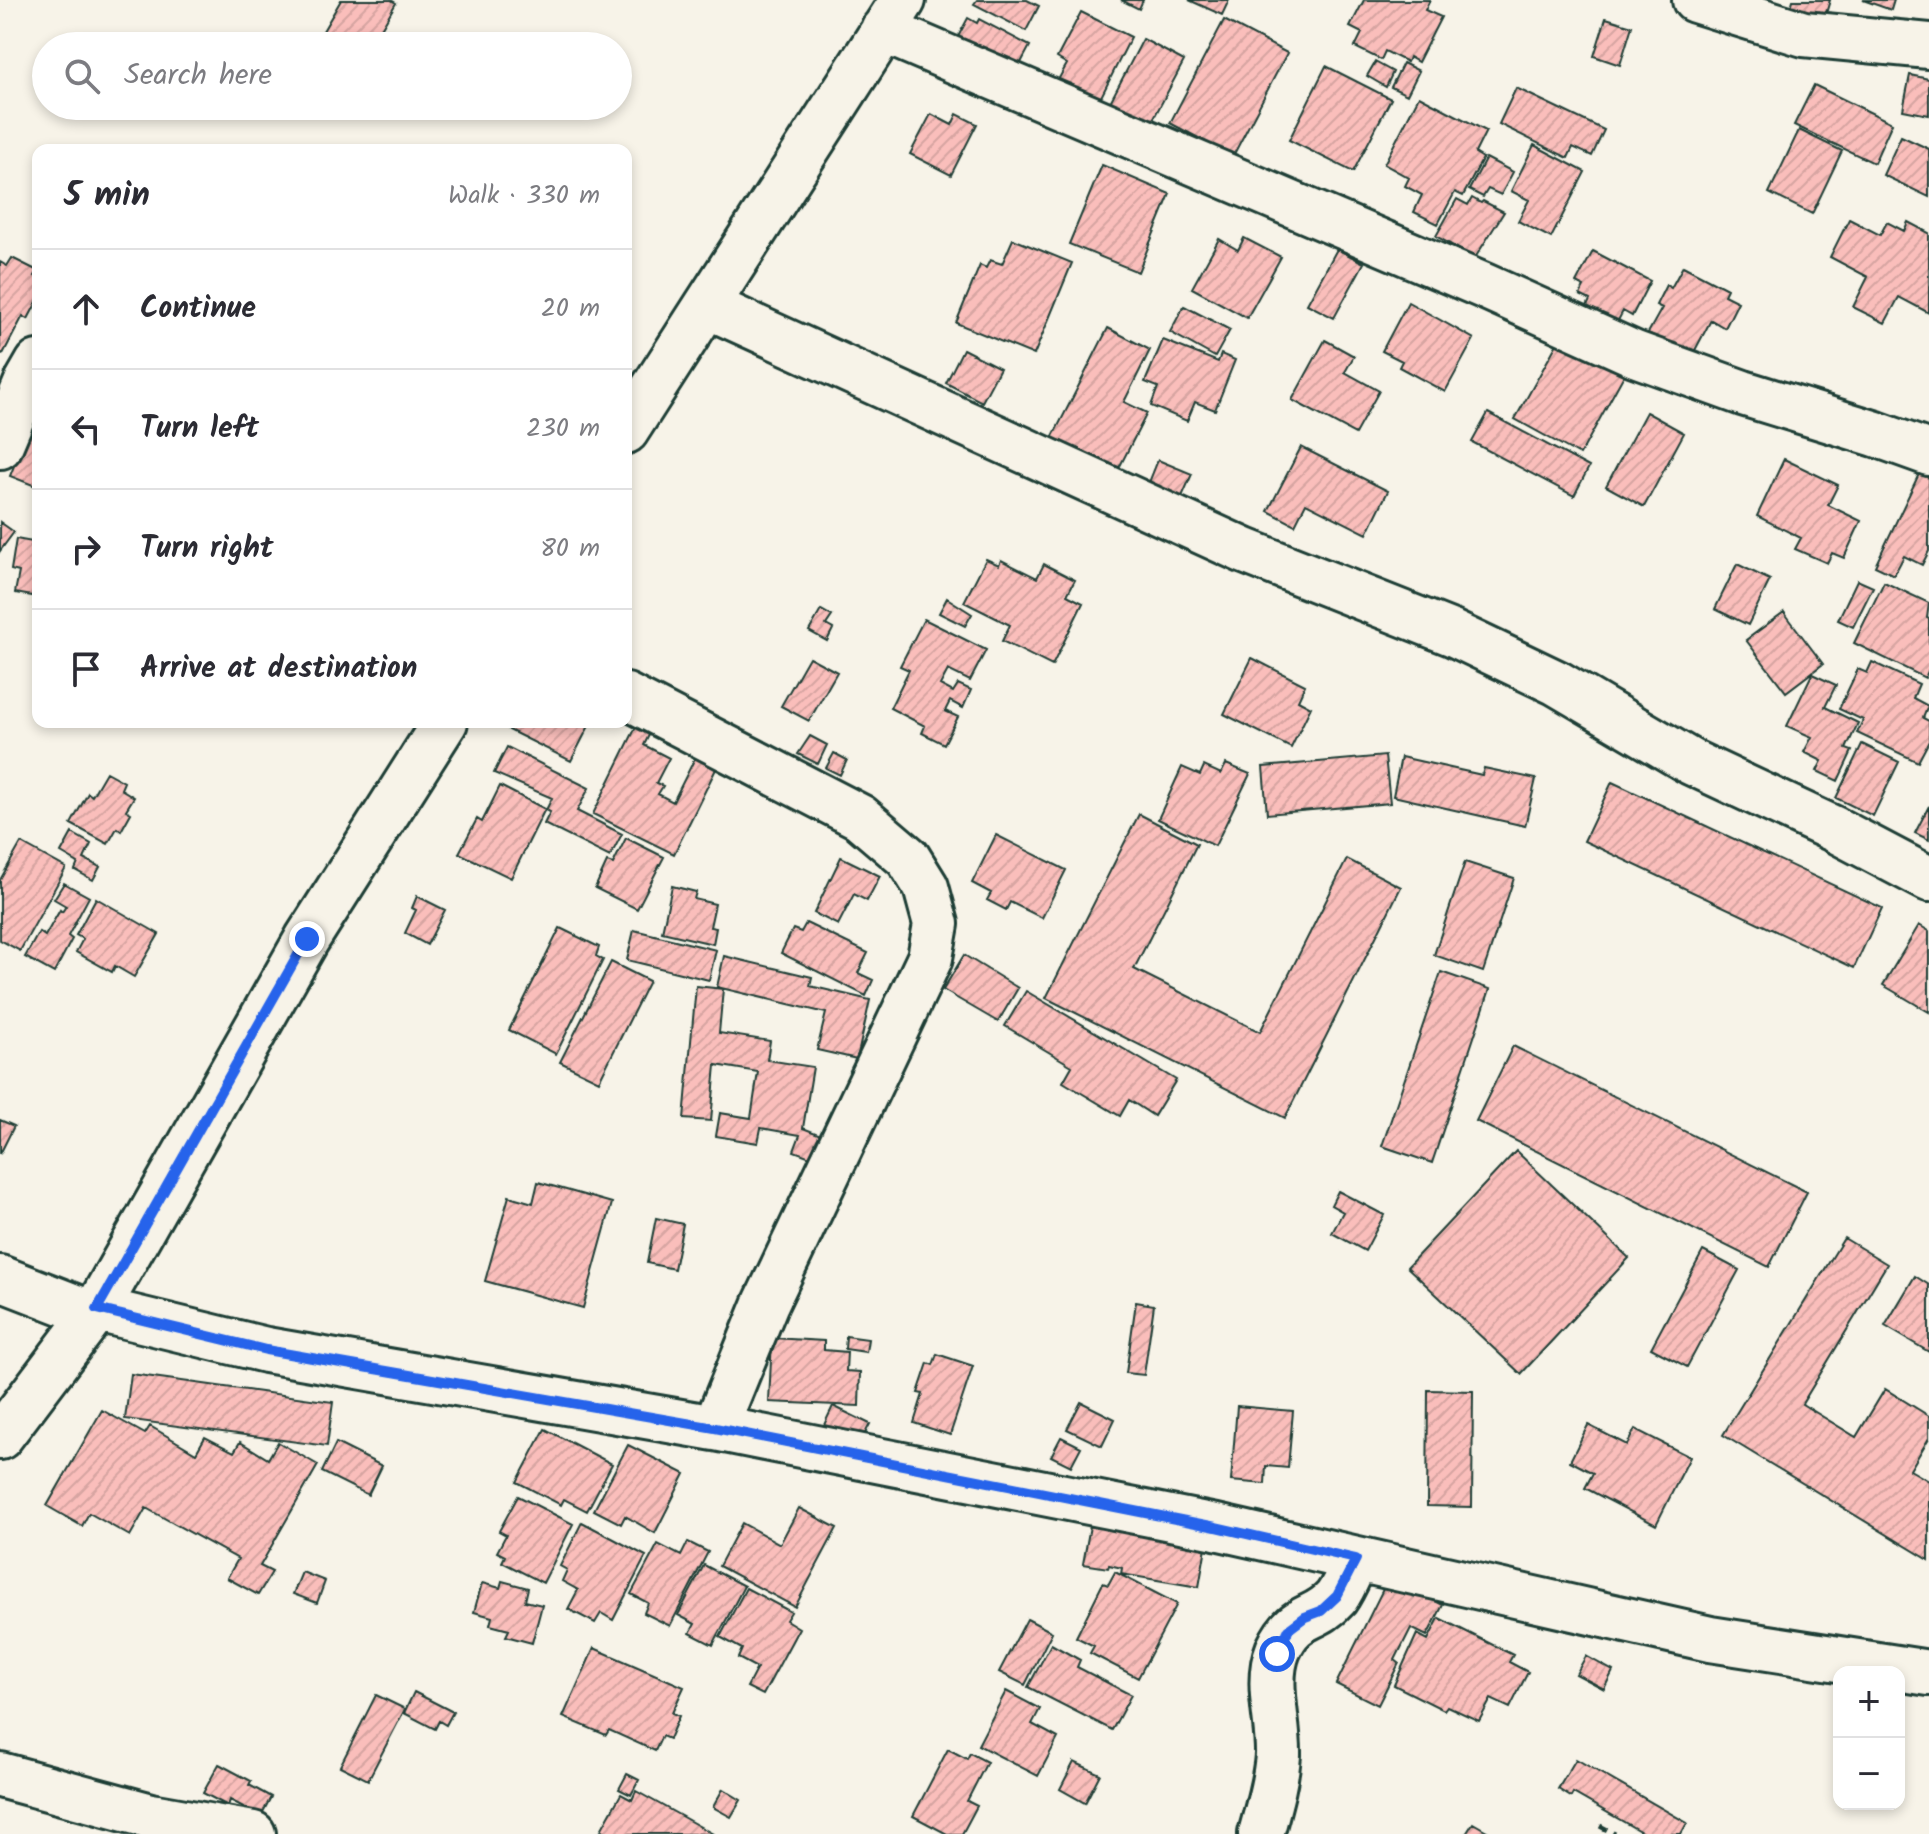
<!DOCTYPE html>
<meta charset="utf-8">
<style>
:root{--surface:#fff;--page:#f2f2f3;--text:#2b2b33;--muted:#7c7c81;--line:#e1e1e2}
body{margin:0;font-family:Kalam,sans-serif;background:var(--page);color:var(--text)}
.controls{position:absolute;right:24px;bottom:24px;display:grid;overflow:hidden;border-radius:16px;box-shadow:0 4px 12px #0003}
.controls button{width:72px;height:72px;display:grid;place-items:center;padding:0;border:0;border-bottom:2px solid var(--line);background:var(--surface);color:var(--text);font:40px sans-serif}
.stop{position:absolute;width:24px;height:24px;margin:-18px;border:6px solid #2563eb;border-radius:50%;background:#fff}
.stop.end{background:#2563eb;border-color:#fff;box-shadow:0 2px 8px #0008}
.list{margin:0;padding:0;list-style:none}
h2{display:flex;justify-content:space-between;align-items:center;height:104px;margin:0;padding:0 32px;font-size:34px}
h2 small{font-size:26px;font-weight:400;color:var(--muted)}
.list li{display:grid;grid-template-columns:52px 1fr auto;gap:24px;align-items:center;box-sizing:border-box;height:120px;padding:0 32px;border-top:2px solid var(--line)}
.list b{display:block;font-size:30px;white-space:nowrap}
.list em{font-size:26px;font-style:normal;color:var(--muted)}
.icon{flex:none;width:44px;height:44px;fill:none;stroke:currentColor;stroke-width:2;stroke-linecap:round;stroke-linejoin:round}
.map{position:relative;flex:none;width:1929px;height:1834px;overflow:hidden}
.search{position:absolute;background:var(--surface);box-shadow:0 4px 12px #0003;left:32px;top:32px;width:600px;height:88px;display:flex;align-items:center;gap:20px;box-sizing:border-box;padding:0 28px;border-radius:44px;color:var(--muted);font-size:30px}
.panel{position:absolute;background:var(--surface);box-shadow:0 4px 12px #0003;left:32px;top:144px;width:600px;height:584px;border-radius:16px}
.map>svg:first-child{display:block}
.building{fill:url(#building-hatch);stroke:#1f3d34;stroke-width:2}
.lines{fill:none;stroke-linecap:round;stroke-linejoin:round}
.minor-casing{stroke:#1f3d34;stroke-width:50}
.path{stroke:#1f3d34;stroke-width:5;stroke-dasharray:8 6;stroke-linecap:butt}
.minor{stroke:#f7f3e8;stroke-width:44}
.route{stroke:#2563eb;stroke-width:10}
</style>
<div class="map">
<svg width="1929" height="1834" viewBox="0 0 1929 1834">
<defs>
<pattern id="building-hatch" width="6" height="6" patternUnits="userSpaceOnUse" patternTransform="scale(2)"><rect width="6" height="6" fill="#fabebb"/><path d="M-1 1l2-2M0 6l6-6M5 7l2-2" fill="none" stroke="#d6a4a1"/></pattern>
</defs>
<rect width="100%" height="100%" fill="#f7f3e8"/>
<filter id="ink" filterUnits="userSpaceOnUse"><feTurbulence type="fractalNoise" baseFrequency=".0125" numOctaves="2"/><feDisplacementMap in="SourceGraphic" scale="16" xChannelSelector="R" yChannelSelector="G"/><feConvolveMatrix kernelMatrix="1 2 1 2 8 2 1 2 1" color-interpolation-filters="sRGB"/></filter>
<g filter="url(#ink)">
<path class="building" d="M341,0H391L396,3L371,46H333L319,38Z
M977,0H1027L1039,6L1026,31L974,4Z
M1121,0H1143L1139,9Z
M1189,0H1229L1222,15Z
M1364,0H1430L1425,10L1441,17L1418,62L1409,57L1407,62L1385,51L1381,60L1355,47L1362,33L1350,27Z
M1793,0H1830L1825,17L1791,7Z
M1863,0H1894L1891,10Z
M1081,12L1131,37L1099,101L1058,80L1067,64L1057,58Z
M968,18L977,23L979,19L1030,46L1013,78L953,46Z
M1606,18L1632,26L1620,65L1594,56Z
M1224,20L1287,53L1233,156L1170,123Z
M1143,39L1184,61L1149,127L1108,106Z
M1375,62L1393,72L1386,87L1367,76Z
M1403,63L1419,71L1407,95L1391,87Z
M1326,66L1391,99L1353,172L1289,140Z
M1910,75L1929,79V115L1903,110Z
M1814,85L1892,123L1874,163L1794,125Z
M1516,88L1604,130L1592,156L1573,147L1568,158L1499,124Z
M1419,96L1486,131L1475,153L1483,158L1463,196L1455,192L1438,224L1414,212L1422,195L1405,186L1409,178L1384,164Z
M931,114L952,125L957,114L977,124L951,175L910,154Z
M1799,130L1842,151L1812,214L1769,193Z
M1901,136L1929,149V197L1883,175Z
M1534,145L1585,172L1551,238L1518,221L1529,200L1511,191Z
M1486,158L1513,172L1501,195L1488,189L1483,197L1469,190Z
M1102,165L1170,194L1138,272L1069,244Z
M1472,198L1481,203L1483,201L1504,212L1475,258L1436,236L1457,199L1468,205Z
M1849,219L1880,235L1887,222L1904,231L1908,222L1929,233V313L1899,297L1885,323L1853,307L1868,277L1830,257Z
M1244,238L1281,257L1247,318L1192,288L1219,239L1238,250Z
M1013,239L1072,263L1034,355L956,323L980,265L986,268L990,260L1002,264Z
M1337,249L1364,263L1334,318L1307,304Z
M1593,251L1650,281L1632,316L1623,311L1612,332L1582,317L1590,300L1580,295L1584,287L1576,283Z
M12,258L38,271L35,276L38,277V300L28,319L23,316L3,354L0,352V262L7,266Z
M1683,266L1727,289L1724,295L1738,302L1725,328L1711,320L1692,356L1648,333L1662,308L1656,305L1666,285L1671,288Z
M1408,302L1474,339L1445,392L1399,367L1402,361L1382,351Z
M1184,306L1230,330L1215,357L1170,332Z
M1108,328L1150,350L1124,402L1147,413L1116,474L1051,440Z
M1163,340L1218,362L1221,354L1235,360L1215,410L1195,402L1187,421L1151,406L1158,387L1145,382Z
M1325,340L1354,356L1345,372L1379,391L1355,434L1292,400Z
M1559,340L1624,375L1580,455L1515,419Z
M963,349L1000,368L982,402L946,383Z
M1646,412L1684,433L1644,507L1606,486Z
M35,413L38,415V487L10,476Z
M1488,413L1589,467L1574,496L1472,442Z
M1301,447L1388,491L1367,534L1306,503L1295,525L1268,511Z
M1784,459L1838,485L1828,505L1861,521L1844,558L1832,553L1827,563L1795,549L1801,538L1757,516Z
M1158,460L1192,474L1181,499L1148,485Z
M1919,474L1929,478V551L1922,565L1904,556L1894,575L1875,566Z
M0,522L14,532L0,551Z
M16,539L38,543V597L15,593L19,572L11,570Z
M986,559L999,565L1001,560L1037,578L1044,564L1075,580L1067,595L1083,603L1052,666L1002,641L1010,625L964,602Z
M1737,564L1770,580L1748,625L1715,609Z
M1857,580L1873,587L1853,627L1838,620Z
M1884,582L1929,603L1927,618L1929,619V669L1925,678L1854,643Z
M947,598L972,614L965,626L939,613Z
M821,610L832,616L826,625L833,629L827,641L809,631Z
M1784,612L1823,664L1786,692L1746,640Z
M924,619L986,650L970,681L948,670L940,685L953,692L958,684L971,690L963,708L950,701L945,711L958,717L944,744L922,733L925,726L890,708L909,670L900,666Z
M809,657L837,672L809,721L781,706Z
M1252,658L1305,685L1298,700L1311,707L1291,748L1224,714Z
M1872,662L1919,684L1913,698L1928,706L1923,718L1929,721V741L1918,762L1857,733L1863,720L1839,709L1858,669L1867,673Z
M1812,674L1836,685L1825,707L1858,723L1846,749L1852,751L1838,781L1817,771L1822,761L1804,752L1812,737L1787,726Z
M513,722H598L596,725L591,722L571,761L509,730Z
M636,727L650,733L644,745L669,758L656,783L663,786L658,794L673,802L696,756L717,767L674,854L593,814Z
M810,736L827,745L818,764L798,754Z
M1862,744L1899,762L1873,816L1836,798Z
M507,747L589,788L577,811L622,834L610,857L544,824L550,812L546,810L552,798L494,773Z
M834,753L847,760L840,775L826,768Z
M1385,756L1390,803L1267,814L1263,767Z
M1401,757L1482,775L1484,768L1536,779L1525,826L1393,796Z
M1226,764L1250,774L1215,846L1158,819L1182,767L1200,775L1204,766L1221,774Z
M106,772L124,782L121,789L134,797L126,810L131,813L121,831L117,828L108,844L71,824L88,793L92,796Z
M1612,782L1882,908L1854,968L1584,841Z
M500,786L545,809L511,878L459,853L477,819L482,822Z
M1929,806V840L1915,833Z
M1139,814L1197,844L1134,969L1260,1032L1347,859L1401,887L1285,1118L1046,998Z
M72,833L91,844L84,859L100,867L93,880L75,870L78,863L61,853Z
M996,835L1066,870L1042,918L1010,902L1006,910L987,900L991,893L972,883Z
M626,838L664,857L637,909L595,888L607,862L613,864Z
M21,843L66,868L20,951L0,940V880Z
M841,857L880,876L867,901L854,894L838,925L814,913Z
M1465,862L1514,878L1483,972L1434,955Z
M64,883L89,897L68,936L72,939L54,973L25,957L39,932L45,936L60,910L62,912L66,906L54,899Z
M672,886L696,892L694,899L715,904L710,927L716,928L713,944L662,932Z
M417,896L445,910L427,945L405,933L416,910L412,908Z
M96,898L159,934L134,977L115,966L112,972L76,952L83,939L76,935Z
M806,923L868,953L858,973L873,980L866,996L781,953L793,929L801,932Z
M1919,925L1929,931V1012L1883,985Z
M560,928L599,947L596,956L603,960L556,1054L509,1030Z
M634,930L716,950L709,980L627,960Z
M964,955L1018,988L998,1022L943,990Z
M724,956L812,977L810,986L870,1000L857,1059L817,1050L826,1013L717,987Z
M611,962L649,981L599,1081L560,1062Z
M1441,972L1490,989L1432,1163L1382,1146Z
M696,986L723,989L719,1033L770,1041L767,1060L813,1067L803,1128L821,1135L813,1158L794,1151L800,1135L761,1128L758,1143L716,1136L720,1113L751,1118L758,1072L716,1065L711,1121L684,1119Z
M1026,991L1176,1080L1154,1116L1129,1100L1120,1116L1063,1082L1072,1066L1005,1026Z
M1513,1046L1807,1192L1769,1267L1476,1121Z
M0,1120L14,1126L0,1154Z
M1516,1151L1629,1258L1521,1374L1407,1267Z
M538,1182L612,1203L583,1308L485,1281L509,1196L533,1203Z
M1338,1191L1384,1215L1365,1251L1332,1233L1343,1212L1331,1205Z
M656,1218L683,1224L674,1269L647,1263Z
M1844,1238L1887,1264L1802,1404L1856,1437L1885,1389L1929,1416V1438L1910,1470L1929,1481V1560L1723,1435Z
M1703,1251L1739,1270L1687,1367L1651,1348Z
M1915,1276L1929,1285V1352L1885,1326Z
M1136,1302L1154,1305L1144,1375L1126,1373Z
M846,1336L868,1339L866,1352L845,1349Z
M772,1338L824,1341V1350L847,1352L846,1371L860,1372L859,1406L769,1402Z
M937,1354L973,1366L950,1435L914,1423L923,1394L918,1393L928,1363L933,1365Z
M131,1374L333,1402L327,1446L125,1419Z
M1428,1390L1473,1391L1472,1507L1427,1506Z
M1081,1402L1115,1419L1102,1446L1067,1429Z
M833,1406L870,1424L859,1445L823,1427Z
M1237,1406L1293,1411L1288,1468L1266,1466L1265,1484L1231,1481Z
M102,1410L145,1434L150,1426L196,1453L205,1437L234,1452L240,1442L268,1459L278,1442L318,1465L260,1566L272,1572L258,1595L227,1578L238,1559L146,1508L130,1536L89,1513L82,1526L47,1506Z
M1588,1425L1627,1445L1635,1429L1690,1457L1656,1525L1585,1488L1593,1473L1570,1461Z
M545,1429L612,1464L587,1511L564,1499L561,1505L517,1482Z
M1061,1437L1081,1447L1071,1466L1051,1456Z
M336,1443L382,1466L368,1495L322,1472Z
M628,1445L685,1474L655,1533L625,1516L621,1524L594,1510Z
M518,1496L573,1524L543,1583L502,1562L505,1556L497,1552L506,1535L499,1531Z
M799,1508L837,1528L795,1607L719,1566L742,1523L780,1544Z
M582,1522L646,1556L613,1620L601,1613L595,1623L568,1609L578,1590L562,1581L567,1570L560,1566Z
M1090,1526L1206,1547L1199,1587L1121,1574L1122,1568L1109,1565L1108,1568L1083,1564Z
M688,1542L708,1552L670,1626L644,1613L648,1603L631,1594L658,1544L681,1556Z
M704,1565L744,1586L713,1645L690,1633L695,1624L678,1615Z
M302,1572L325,1581L317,1603L293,1594Z
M1115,1572L1177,1604L1138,1678L1090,1653L1094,1646L1076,1637L1103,1583L1108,1585Z
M1389,1577L1443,1605L1427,1636L1411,1628L1395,1660L1399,1663L1378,1705L1336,1684Z
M502,1581L528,1588L525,1601L542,1605L532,1643L506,1636L509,1630L490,1625L492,1617L474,1612L482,1583L500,1588Z
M746,1588L791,1612L786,1620L799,1628L763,1695L747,1687L757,1668L738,1658L742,1649L720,1637Z
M1439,1618L1513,1655L1509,1662L1528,1672L1510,1708L1491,1699L1479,1721L1447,1706L1444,1710L1394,1685L1417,1634L1428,1640Z
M1027,1619L1052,1632L1025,1685L999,1672Z
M1051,1644L1080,1660L1077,1667L1131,1695L1112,1730L1028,1687Z
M594,1648L684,1687L672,1713L679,1716L669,1739L662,1736L655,1751L609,1730L606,1735L563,1717Z
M1586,1656L1613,1671L1604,1689L1576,1674Z
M1006,1691L1040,1709L1032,1724L1058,1738L1038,1776L978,1745Z
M414,1692L453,1712L446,1725L439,1721L435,1729L404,1713Z
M376,1695L405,1709L368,1780L340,1766Z
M948,1749L967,1759L970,1753L987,1762L967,1801L977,1806L962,1834H947L913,1816Z
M1576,1759L1687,1823L1681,1834H1645L1573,1793L1571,1797L1558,1789Z
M1074,1762L1100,1774L1085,1803L1060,1789Z
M219,1764L251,1781L249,1785L271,1797L261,1816L230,1800L228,1806L203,1793Z
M627,1774L639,1780L631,1795L619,1789Z
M723,1789L741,1800L731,1817L713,1807Z
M636,1791L713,1834H609L601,1830L621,1794L632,1800Z
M1473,1823L1492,1834H1466Z"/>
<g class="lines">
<defs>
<path id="minor" d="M1695,0L1804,34L1929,46
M883,30L1484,286L1635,354L1743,393L1876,434L1929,453
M708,306L1245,551L1452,633L1557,683L1691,762L1834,829L1929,879
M626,431L903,0
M0,446L27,382L38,363
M626,696L860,817L908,858L926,887L936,924L930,958L766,1303L715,1428
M0,1278L93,1314
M97,1309L266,1350L715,1428L1216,1527L1710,1639L1929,1673
M0,1437L97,1309L307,939L445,722
M0,1775L151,1816L253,1834
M1261,1834C1268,1808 1276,1782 1278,1755C1279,1722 1265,1682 1278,1650C1296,1611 1314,1623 1336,1598C1344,1587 1350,1571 1356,1559"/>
</defs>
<use href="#minor" class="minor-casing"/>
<path class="path" d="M1600,1826L1615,1834"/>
<use href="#minor" class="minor"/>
</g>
</g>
<g class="lines" filter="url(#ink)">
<path class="route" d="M307,939L97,1309L266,1350L715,1428L1216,1527L1356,1559L1337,1596L1321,1611L1305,1617L1289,1629L1277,1654"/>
</g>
</svg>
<div class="controls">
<button>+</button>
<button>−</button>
</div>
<div class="stop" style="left:1277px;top:1654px"></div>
<div class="stop end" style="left:307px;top:939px"></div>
<div class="search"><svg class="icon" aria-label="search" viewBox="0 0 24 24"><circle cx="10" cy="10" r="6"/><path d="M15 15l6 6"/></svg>Search here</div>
<section class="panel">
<h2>5 min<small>Walk · 330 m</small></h2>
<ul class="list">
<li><svg class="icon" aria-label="ahead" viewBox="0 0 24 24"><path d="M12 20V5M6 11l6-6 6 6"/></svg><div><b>Continue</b></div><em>20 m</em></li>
<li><svg class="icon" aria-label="left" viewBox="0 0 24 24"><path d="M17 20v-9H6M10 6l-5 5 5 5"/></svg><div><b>Turn left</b></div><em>230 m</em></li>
<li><svg class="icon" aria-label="right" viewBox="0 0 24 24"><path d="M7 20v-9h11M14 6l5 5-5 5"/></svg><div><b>Turn right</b></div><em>80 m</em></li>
<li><svg class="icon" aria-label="arrive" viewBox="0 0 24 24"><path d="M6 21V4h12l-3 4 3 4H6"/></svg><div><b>Arrive at destination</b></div></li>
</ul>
</section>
</div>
